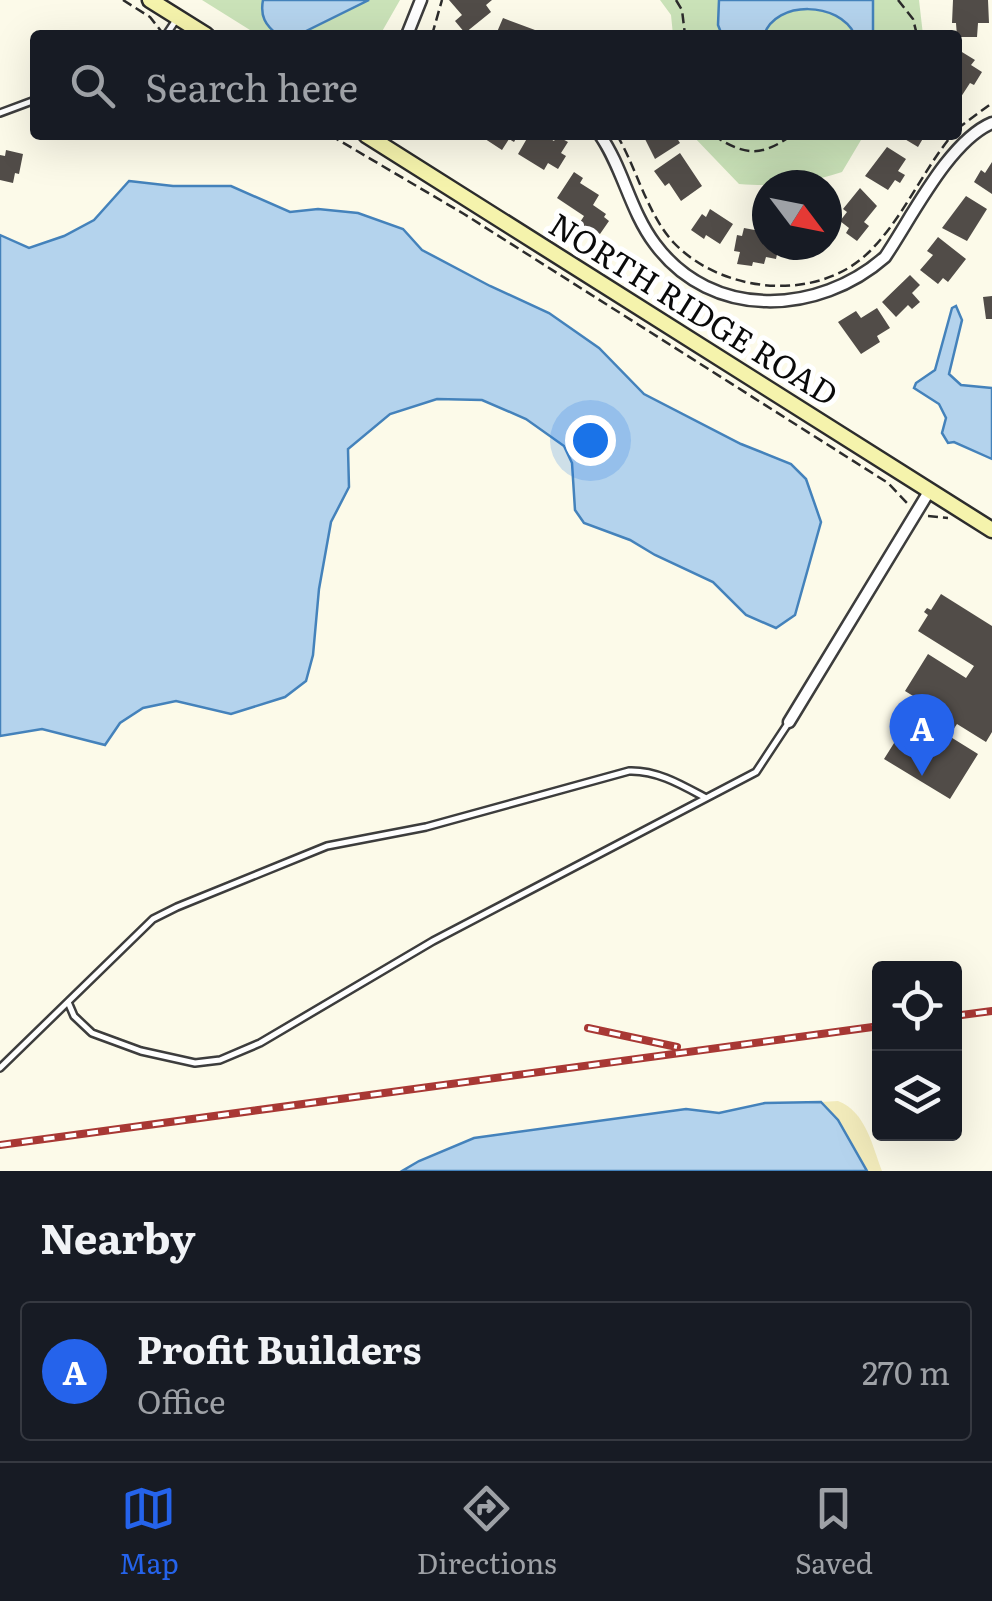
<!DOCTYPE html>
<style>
:root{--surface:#171b24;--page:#242831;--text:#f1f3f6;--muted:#9ea1a6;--line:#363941;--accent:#2563eb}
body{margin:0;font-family:Literata,serif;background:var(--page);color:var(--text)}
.controls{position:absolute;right:30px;bottom:30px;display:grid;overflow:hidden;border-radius:10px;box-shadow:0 10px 40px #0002}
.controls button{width:90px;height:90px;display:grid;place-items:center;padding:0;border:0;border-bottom:2px solid var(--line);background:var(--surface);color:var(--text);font:50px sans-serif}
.compass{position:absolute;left:752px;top:170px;width:90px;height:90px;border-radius:50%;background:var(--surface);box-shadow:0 10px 40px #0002;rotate:122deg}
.you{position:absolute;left:590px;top:440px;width:35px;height:35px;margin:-25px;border:8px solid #fff;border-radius:50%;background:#1a73e8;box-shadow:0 0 0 15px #1a73e833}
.badge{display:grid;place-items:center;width:65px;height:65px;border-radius:50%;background:var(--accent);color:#fff;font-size:32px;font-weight:700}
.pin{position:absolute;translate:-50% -82px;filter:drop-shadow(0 2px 5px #0008)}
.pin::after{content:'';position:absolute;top:52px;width:35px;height:30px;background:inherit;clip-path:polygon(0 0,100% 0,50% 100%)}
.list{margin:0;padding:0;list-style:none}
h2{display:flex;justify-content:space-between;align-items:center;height:130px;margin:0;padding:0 40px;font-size:42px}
h2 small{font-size:32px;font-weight:400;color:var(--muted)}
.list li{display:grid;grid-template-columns:65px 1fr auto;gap:30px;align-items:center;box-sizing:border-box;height:140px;margin:0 20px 20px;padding:0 20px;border:2px solid var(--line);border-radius:10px}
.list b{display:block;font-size:38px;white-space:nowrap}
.list p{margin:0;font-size:32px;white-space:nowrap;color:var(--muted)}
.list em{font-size:32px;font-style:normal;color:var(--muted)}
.icon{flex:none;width:55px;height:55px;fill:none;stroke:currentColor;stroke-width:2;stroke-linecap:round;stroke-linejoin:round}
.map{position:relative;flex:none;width:992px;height:1171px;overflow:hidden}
.search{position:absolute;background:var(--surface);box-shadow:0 10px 40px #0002;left:30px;right:30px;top:30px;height:110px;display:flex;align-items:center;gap:25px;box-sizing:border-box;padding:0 35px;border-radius:10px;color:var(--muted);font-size:38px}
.sheet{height:290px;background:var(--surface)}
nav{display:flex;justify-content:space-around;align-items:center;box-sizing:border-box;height:140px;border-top:2px solid var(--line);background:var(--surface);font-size:28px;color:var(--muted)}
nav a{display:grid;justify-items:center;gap:5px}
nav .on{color:var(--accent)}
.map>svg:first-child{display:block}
.green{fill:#cae2b8}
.sand{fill:#f2ebbb}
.water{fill:#b4d3ed;stroke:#4482bb;stroke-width:2.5}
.building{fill:#514c48}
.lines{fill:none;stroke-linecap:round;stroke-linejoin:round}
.service-casing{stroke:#3d3d3d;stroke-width:10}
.minor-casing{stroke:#3d3d3d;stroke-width:15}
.secondary-casing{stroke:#2c2c2c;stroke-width:19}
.path{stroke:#2c2c2c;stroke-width:2.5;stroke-dasharray:10 5;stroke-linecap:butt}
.service{stroke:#fff;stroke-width:5}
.minor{stroke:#fff;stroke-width:10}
.secondary{stroke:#f5f3ac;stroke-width:14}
.rail-casing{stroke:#a83834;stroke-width:8}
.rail{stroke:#fff;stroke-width:4;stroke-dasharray:11;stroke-linecap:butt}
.labels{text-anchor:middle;stroke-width:10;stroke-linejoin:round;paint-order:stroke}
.street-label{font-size:32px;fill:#0a0a0a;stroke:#fff}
</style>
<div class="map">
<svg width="992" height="1171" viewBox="0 0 992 1171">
<rect width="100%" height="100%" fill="#fcfae9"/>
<path class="green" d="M202,0H400L380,35H258Z
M660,0H919L923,35H673L671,15Z
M692,135H864L842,172C804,184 778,187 739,184Z"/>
<path class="sand" d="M838,1101C866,1112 872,1145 882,1171H867L838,1121L821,1102Z"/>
<path class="water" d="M263,0H369L298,35H278C265,25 260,16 263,0Z
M719,0H873V35H855C839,1 776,0 764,35H722L718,25Z
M129,181L173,186H231L290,212L318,209L358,213L403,229L422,250L490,286L549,313L599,348L644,394L741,444L791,464L806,479L821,522L795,615L776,628L746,615L713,582L655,555L630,540L584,523L575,510L572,463L564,446L526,419L482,400L437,399L390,414L348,449L349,487L331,522L319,589L313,655L306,681L285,697L231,714L176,701L143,708L120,723L105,745L42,729L0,736V235L29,248L64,236L94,220Z
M956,306L962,320L949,374L961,385L992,388V459L954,442L948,443L942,433L946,418L939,404L914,388L916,383L935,370L952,308Z
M821,1102L838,1120L867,1171H402L419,1161L474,1138L686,1109L719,1113L765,1103Z"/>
<path class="building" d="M449,0H492L486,5L491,12L465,33L455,21L462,15Z
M953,0H988L989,23H978L977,37H957L956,23H952Z
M503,18L535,30L533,35H506L497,32Z
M957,49L975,60L971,65L982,72L974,85L970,83L957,103Z
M479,135H518L514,142L509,139L502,150Z
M529,135H544L554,141L557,136L568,142L561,153L566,156L558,169L548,163L544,170L518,154Z
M643,135H675L680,143L655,159Z
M898,135H925L918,147Z
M887,147L906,159L898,171L905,175L900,183L895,180L888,190L865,176Z
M6,150L23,154L19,174L15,173L13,183L0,180V155L5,156Z
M680,153L702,186L681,201L669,183L665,186L654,171Z
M992,162V194L974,182L981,170L985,173Z
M574,172L583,178L580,183L599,195L593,205L606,214L604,217L609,221L600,234L595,231L592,236L577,227L584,216L557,198Z
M860,188L877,206L864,222L869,226L857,241L846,233L849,228L840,221L847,212L843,209Z
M966,196L987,209L967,241L942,228Z
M710,209L733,224L720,244L706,235L704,239L691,230L702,214L706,217Z
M744,228L766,232L767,245H779L776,259L766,257L764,264L753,262L752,266L737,264L740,252L734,251L737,235L742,236Z
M938,237L966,259L948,282L943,278L938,284L920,270L933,255L927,251Z
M910,275L920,285L912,293L920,302L912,309L908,305L896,317L882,302Z
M992,296V319H986L983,297Z
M877,308L890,328L877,336L880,342L861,354L838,322L856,311L861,318Z
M941,594L992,626V732L986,742L957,724L949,736L978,754L950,799L884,759L913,713L944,733L952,720L905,691L928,654L966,678L974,666L918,631L928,615L924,612L927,608L931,610Z"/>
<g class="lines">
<defs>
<path id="service" d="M166,35L176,20
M0,113L35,100
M68,1002L74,1016L92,1033L141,1051L195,1063L220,1060L260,1043L433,941L756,772L789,722
M0,1068L153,919L177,907L327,846L426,827L629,771C657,770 682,785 706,798"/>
<path id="minor" d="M407,35L421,0
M600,135C623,168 630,211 655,244C712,321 819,315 885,257C912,217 949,141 992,123
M789,722L930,490"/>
<path id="secondary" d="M150,0L206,35
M366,135L992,530"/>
</defs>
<use href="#service" class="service-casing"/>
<use href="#minor" class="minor-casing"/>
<use href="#secondary" class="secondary-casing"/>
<path class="path" d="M123,0L150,17L161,31
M676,0L682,10L685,35
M898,0L913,19L917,35
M432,35L442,0
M957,129L992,103
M330,135L464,214L888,483L908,504
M617,135C637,169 647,214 674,243C722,293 816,303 868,253C902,220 922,172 952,135
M713,135C744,155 760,158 792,135
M928,516L948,518"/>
<use href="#service" class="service"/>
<use href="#minor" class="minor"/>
<use href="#secondary" class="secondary"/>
<defs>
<path id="rail" d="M954,1016L992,1011
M588,1028L677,1047
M0,1145L880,1026"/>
</defs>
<use href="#rail" class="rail-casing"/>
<use href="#rail" class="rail"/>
</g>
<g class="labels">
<g class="street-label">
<text transform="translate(693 310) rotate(32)" y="11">NORTH RIDGE ROAD</text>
</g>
</g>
</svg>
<div class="controls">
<button><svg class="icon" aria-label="locate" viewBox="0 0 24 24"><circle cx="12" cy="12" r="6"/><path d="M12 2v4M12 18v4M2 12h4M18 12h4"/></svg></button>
<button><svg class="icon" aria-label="layers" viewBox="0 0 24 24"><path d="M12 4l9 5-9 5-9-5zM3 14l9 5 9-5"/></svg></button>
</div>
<svg class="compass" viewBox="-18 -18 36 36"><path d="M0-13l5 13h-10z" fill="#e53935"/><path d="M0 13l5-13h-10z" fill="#9ea1a6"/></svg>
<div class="you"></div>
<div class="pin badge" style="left:922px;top:776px">A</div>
<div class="search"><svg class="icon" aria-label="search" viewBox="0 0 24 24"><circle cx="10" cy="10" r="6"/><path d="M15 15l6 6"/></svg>Search here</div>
</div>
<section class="sheet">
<h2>Nearby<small></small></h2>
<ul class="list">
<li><span class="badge">A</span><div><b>Profit Builders</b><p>Office</p></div><em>270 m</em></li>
</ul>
</section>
<nav>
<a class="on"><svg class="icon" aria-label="map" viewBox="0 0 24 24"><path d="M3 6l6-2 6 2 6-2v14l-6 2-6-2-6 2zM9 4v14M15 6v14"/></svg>Map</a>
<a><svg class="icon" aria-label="directions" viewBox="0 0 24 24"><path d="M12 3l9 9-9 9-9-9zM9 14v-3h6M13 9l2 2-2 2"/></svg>Directions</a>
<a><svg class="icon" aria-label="saved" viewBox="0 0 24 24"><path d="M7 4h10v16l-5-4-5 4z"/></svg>Saved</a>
</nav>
